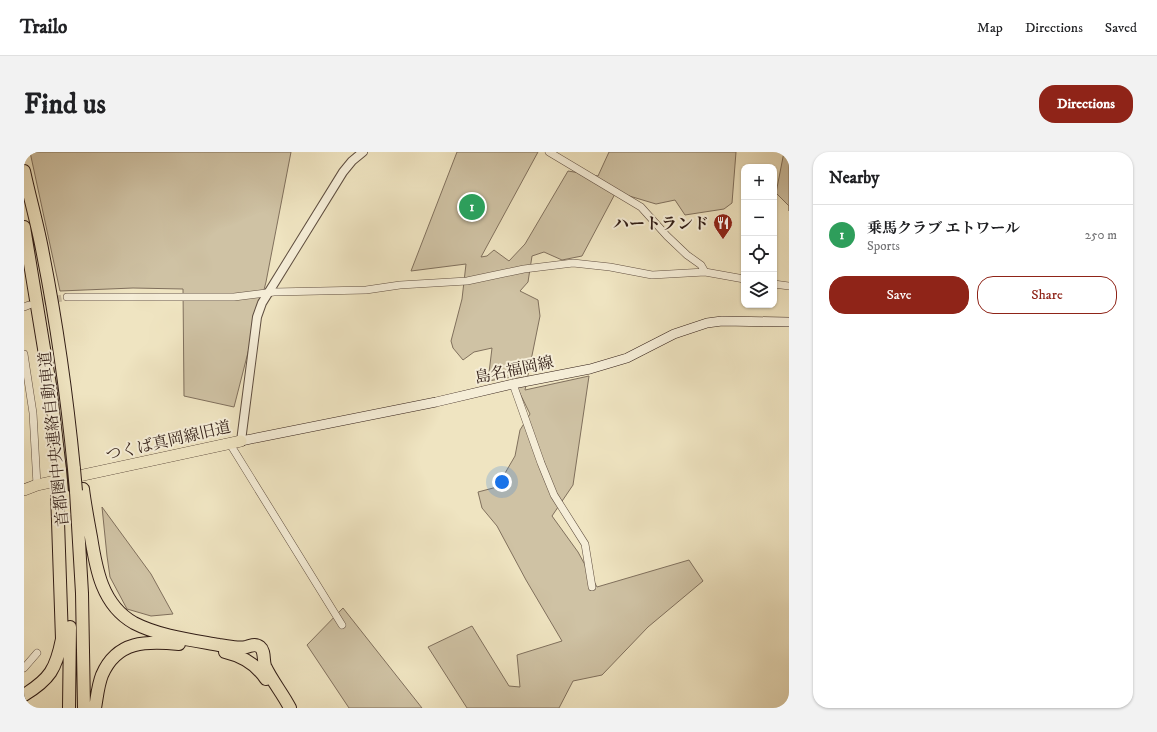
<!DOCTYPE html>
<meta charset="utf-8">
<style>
:root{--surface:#fff;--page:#f2f2f2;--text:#202124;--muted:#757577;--line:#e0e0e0;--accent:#8f2418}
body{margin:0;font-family:"IM FELL DW Pica","Noto Serif JP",serif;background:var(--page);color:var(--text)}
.controls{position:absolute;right:12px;top:12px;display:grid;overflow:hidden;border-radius:8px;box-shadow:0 1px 3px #0004}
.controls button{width:36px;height:36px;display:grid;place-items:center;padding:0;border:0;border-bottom:1px solid var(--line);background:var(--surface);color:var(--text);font:20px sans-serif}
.you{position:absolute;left:478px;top:330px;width:14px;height:14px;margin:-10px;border:3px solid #fff;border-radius:50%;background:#1a73e8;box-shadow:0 0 0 6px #1a73e833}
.badge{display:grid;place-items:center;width:26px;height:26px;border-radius:50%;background:var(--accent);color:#fff;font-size:13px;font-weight:700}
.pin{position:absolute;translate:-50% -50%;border:2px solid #fff;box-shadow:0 1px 4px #0006}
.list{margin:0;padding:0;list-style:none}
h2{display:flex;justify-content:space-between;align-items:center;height:52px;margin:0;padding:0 16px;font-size:17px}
h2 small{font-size:13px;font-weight:400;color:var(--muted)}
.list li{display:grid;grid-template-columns:26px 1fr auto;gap:12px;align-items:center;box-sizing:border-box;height:60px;padding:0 16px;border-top:1px solid var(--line)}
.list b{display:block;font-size:15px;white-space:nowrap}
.list p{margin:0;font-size:13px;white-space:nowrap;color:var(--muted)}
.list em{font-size:13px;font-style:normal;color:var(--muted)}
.actions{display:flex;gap:8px;padding:12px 16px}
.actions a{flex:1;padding:9px 0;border:1px solid var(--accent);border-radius:16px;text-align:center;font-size:14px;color:var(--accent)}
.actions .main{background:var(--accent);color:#fff}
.icon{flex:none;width:22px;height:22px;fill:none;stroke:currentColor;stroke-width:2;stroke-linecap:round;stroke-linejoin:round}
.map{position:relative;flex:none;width:765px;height:556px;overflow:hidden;border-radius:16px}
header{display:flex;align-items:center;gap:24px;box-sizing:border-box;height:56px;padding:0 20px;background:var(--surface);border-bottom:1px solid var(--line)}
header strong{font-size:19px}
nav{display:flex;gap:22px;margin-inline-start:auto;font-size:14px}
.intro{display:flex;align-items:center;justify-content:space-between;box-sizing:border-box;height:96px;padding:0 24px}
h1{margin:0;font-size:28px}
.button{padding:10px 18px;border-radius:16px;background:var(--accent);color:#fff;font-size:14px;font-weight:700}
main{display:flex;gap:24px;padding:0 24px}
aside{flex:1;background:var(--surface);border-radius:16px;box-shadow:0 1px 3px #0004}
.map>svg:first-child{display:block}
.green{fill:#cfc2a4;stroke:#80705d}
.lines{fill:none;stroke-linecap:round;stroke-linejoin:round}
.minor-tunnel{stroke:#c9bc9f;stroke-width:7;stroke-dasharray:7 3.5;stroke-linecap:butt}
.minor-casing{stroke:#604f41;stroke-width:8}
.tertiary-casing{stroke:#604f41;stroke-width:10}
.secondary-casing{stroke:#311d16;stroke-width:10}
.primary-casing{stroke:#311d16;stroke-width:12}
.motorway-casing{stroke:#311d16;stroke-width:14}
.minor{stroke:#f5edd7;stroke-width:7}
.tertiary{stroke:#f5edd7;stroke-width:8}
.secondary{stroke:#f5edd7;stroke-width:9}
.primary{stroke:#efe4c1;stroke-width:11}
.motorway{stroke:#efe4c1;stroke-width:12}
.motorway-bridge-casing{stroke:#311d16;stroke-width:14;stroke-linecap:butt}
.motorway-bridge{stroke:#efe4c1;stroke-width:12}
.labels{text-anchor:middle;stroke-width:4;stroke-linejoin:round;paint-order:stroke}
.poi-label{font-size:16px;font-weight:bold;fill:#311d16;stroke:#f5edd7;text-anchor:end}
.street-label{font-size:16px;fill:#311d16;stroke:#f5edd7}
</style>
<header>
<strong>Trailo</strong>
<nav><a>Map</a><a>Directions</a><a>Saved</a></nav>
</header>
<div class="intro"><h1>Find us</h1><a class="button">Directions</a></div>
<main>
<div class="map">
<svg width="765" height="556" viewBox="0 0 765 556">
<rect width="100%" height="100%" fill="#efe4c1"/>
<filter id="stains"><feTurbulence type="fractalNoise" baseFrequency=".005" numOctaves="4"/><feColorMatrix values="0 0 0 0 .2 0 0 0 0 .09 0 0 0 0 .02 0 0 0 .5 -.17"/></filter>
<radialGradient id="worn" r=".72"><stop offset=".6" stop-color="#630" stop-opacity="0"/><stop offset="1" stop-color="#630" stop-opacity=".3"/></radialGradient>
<path class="green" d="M6,0H267L242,130L210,255L160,244L159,137L109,136L36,139Z
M433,0H514L457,105L463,104L470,98L485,109L501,92L544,19L574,24L585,0H712L708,51L700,57L661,63L651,48L632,52L592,40L558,104L538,108L520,100L508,104L504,130L496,139L514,148L516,164L501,238L565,224L549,333L528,364L554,400L573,435L665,408L679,429L624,475L578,523L549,529L535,556H443L404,495L448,474L485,534L496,535L493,503L538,489L502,428L473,374L458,356L454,340L473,335L491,304L496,278L506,262L488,225L464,229L468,196L450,200L439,208L429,196L427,189L438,147L442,112L387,119Z
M760,0H765V59V54L752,41Z
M78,355L127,422L149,462L127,464L103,457L86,425L83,404Z
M319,456L398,556H325L283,493Z"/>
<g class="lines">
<path class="minor-tunnel" d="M10,152L43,145"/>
<defs>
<path id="minor" d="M525,0L617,55L643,84L663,103L677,113L681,120
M750,132L765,134
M43,145H210L250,140L342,138L376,133L443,129L500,117L549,111L586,115L628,123L681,120L720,127
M0,155L5,153
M0,202L9,261L13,333
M489,232L517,311L530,343L561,392L568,435
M206,292L318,473
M0,516L13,501"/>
<path id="tertiary" d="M217,289L233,165L238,151L319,20L328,9L339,0"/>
<path id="secondary" d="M217,289L412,250L489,232L566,217L603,206L650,182L683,171L698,169L765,170"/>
<path id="primary" d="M0,338L13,333L217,289"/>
<path id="motorway" d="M0,19C6,47 14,74 19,102C33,173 43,245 50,317
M0,75L26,233L36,318
M59,337C61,353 64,369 67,385C72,417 78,453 110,471C135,484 167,488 195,493C204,494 214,497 222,495C227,494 231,491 236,495C241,499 239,508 241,514C248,529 259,542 266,556
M52,339L58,441L60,556
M201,500C218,504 232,512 242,527
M0,543C26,527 32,517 38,487L33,340
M45,556L46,475
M71,556C73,545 74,533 78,523C93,488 123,489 155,492"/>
</defs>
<use href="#minor" class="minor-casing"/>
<use href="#tertiary" class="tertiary-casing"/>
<use href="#secondary" class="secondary-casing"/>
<use href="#primary" class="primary-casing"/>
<use href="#motorway" class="motorway-casing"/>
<use href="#minor" class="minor"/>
<use href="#tertiary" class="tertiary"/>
<use href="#secondary" class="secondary"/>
<use href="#primary" class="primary"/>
<use href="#motorway" class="motorway"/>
<defs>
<path id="motorway-bridge" d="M50,317L52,339
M36,318L38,340"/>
</defs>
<use href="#motorway-bridge" class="motorway-bridge-casing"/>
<use href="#motorway-bridge" class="motorway-bridge"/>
</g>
<defs>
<symbol id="restaurant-pin" viewBox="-11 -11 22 30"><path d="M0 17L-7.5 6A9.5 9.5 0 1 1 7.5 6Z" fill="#8f2418" stroke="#f5edd7"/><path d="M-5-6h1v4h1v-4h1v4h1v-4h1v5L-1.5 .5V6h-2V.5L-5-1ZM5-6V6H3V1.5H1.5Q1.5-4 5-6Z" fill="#fff"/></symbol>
</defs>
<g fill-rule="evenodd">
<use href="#restaurant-pin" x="688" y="60" width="22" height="30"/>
</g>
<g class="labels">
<g class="poi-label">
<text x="685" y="77">ハートランド</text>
</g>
<g class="street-label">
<text transform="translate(490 217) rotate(-12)" y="6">島名福岡線</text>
<text transform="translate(29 287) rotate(-96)" y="6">首都圏中央連絡自動車道</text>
<text transform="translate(144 288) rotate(-13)" y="6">つくば真岡線旧道</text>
</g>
</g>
<rect width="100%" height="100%" filter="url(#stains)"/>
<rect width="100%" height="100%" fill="url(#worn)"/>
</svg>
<div class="controls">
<button>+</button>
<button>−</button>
<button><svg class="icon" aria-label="locate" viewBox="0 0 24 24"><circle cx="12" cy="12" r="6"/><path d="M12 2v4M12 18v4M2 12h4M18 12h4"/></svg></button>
<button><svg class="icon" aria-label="layers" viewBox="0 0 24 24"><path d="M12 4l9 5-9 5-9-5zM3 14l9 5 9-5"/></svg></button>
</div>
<div class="you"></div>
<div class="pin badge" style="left:448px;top:55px;background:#2e9e5b">1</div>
</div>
<aside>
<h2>Nearby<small></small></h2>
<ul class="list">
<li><span class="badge" style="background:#2e9e5b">1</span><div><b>乗馬クラブ エトワール</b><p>Sports</p></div><em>250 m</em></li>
</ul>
<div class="actions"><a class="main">Save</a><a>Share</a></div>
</aside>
</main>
